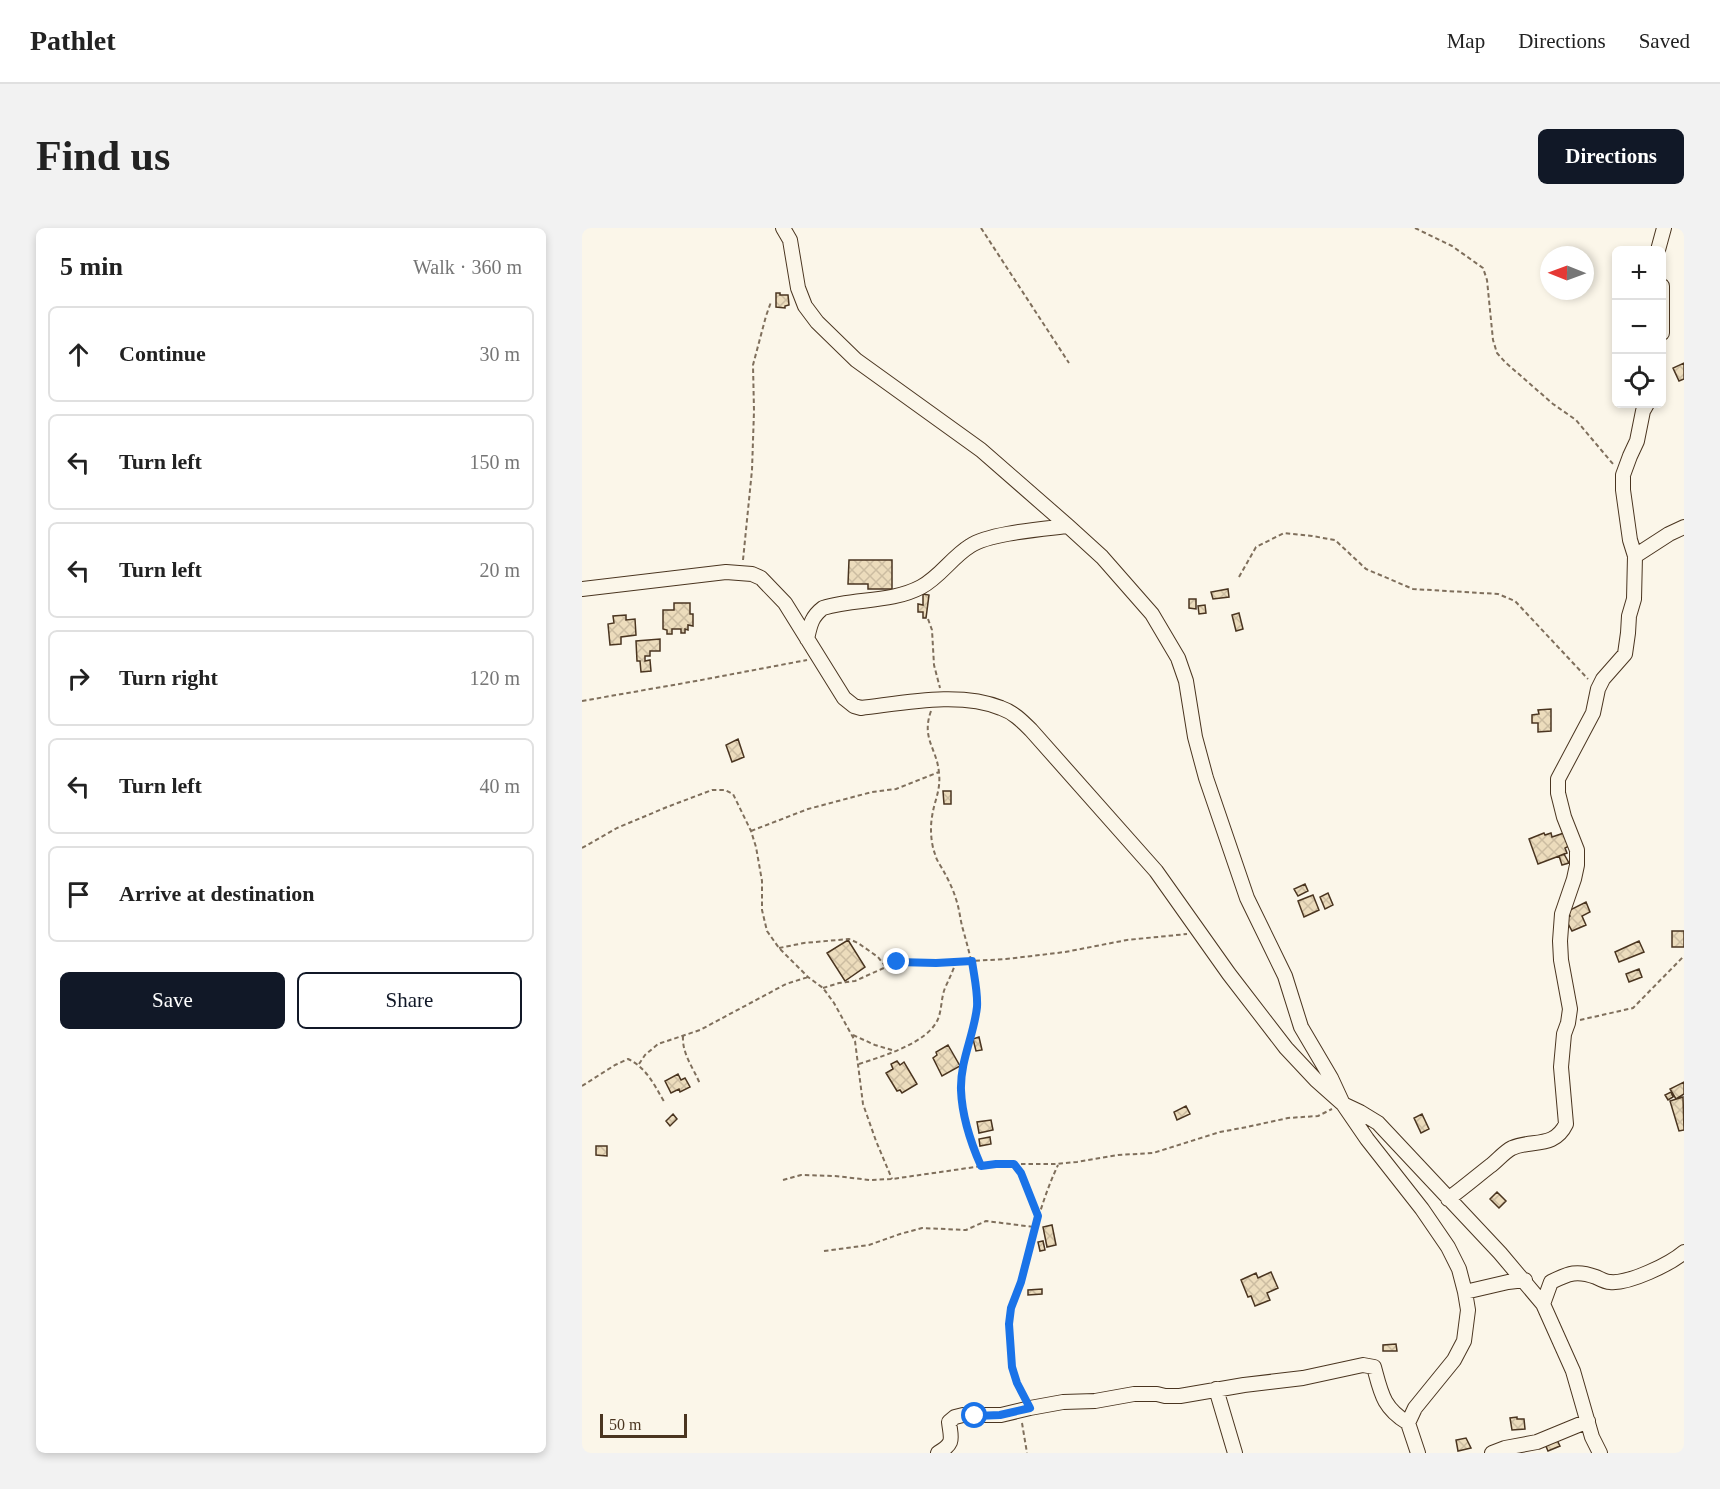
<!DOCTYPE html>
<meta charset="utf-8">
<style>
:root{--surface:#fff;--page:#f2f2f2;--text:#222;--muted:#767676;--line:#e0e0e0;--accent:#111827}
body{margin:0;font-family:"Times New Roman",serif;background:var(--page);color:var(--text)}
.controls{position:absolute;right:18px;top:18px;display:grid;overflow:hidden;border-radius:9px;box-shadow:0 3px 9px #0003}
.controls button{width:54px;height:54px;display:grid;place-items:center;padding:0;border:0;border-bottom:2px solid var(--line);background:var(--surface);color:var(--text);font:30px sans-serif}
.compass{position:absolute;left:958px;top:18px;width:54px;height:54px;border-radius:50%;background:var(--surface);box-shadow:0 3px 9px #0003;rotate:271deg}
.scale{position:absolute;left:18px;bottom:15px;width:87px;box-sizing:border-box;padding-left:6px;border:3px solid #4a3520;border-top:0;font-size:16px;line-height:21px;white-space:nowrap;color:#4a3520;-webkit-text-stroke:4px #fbf6e9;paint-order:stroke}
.stop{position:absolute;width:18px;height:18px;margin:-14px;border:4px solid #1a73e8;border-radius:50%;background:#fff}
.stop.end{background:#1a73e8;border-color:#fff;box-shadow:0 2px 6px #0008}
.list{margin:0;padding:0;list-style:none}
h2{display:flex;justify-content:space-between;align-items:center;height:78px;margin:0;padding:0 24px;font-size:26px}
h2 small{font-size:20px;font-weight:400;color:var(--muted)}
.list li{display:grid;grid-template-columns:39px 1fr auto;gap:18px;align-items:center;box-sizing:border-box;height:96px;margin:0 12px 12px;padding:0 12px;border:2px solid var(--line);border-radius:9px}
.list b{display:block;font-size:22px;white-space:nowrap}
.list em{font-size:20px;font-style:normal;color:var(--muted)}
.actions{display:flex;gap:12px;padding:18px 24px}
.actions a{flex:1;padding:14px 0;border:2px solid var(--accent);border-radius:9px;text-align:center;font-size:21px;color:var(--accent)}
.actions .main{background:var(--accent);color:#fff}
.icon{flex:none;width:33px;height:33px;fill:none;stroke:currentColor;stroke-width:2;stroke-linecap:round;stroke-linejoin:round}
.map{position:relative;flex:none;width:1102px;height:1225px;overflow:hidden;border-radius:9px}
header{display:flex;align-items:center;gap:36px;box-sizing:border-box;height:84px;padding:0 30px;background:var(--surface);border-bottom:2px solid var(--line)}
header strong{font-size:28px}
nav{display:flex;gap:33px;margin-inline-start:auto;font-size:21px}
.intro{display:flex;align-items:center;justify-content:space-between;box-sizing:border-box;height:144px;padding:0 36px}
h1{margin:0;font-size:42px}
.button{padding:15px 27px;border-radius:9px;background:var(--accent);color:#fff;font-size:21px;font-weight:700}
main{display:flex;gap:36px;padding:0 36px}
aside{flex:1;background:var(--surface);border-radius:9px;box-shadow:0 3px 9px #0003}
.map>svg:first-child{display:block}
.building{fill:url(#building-cross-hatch);stroke:#4a3520;stroke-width:1.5}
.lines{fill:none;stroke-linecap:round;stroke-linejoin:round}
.minor-casing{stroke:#4a3520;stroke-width:16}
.path{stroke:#7f6f5c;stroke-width:2;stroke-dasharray:4.5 3;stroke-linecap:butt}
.minor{stroke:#fbf6e9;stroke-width:14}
.route{stroke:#1a73e8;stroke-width:8}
</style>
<header>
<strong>Pathlet</strong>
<nav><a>Map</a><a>Directions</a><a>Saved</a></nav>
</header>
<div class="intro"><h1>Find us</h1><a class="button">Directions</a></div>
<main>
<aside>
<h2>5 min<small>Walk · 360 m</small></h2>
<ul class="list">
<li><svg class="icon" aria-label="ahead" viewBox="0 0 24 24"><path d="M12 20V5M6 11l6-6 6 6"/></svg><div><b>Continue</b></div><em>30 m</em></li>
<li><svg class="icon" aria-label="left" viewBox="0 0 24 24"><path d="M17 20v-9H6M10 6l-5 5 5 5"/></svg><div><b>Turn left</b></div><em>150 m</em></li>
<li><svg class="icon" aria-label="left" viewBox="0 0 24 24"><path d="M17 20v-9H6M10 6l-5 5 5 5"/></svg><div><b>Turn left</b></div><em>20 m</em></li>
<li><svg class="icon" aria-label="right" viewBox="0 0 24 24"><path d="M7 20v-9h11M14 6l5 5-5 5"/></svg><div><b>Turn right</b></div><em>120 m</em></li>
<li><svg class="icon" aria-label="left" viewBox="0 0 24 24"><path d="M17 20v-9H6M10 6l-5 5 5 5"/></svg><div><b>Turn left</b></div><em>40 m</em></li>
<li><svg class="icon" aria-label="arrive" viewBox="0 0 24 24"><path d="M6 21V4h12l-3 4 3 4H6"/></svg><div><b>Arrive at destination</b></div></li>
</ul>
<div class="actions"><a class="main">Save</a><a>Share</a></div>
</aside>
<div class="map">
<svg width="1102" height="1225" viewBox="0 0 1102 1225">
<defs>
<pattern id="building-cross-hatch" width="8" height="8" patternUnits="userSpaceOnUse" patternTransform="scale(1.5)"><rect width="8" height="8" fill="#ecdcbc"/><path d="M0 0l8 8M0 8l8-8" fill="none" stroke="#ccbda1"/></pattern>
</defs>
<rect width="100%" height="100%" fill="#fbf6e9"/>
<path class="building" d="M194,65H198V67H206L207,77L203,78V80L194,79Z
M1102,135V151L1097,153L1091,140Z
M267,332H310V361H286V356H266Z
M646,361L647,369L631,371L629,364Z
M341,366L347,367L344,390H341V384H336V376L341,377Z
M607,371H614V381L607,380Z
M92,375H108V386H111V398L106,397V402L103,401V405H99V401H90V406H85V402L81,401V382H92Z
M623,377L624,385L617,386L616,378Z
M657,385L661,401L654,403L650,387Z
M44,387V392L53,391L54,407L39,409V416L28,417L26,396L32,395L31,388Z
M78,411V423H68V428H63V433L68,432L69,443L59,444L58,433H55L54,413Z
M969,481V503L956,504V495H950V487L957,486L956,482Z
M156,511L162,529L150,534L144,517Z
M361,563H369V576H362Z
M962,605L963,607L969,605L970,609L982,605L987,618L983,620L985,625L956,636L947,611Z
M982,626L987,635L980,637L977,628Z
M723,656L726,663L716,668L712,661Z
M746,665L751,677L743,681L738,669Z
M731,667L737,682L722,689L716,673Z
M1004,674L1008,684L1000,688L1004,697L990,703L983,690L988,688L986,683Z
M1090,703H1102V719H1090Z
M266,712L283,739L263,753L245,725Z
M1057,713L1062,724L1037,734L1033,724Z
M1057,741L1060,749L1047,754L1044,746Z
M397,809L400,822L394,823L391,811Z
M366,817L378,838L360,848L351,830L355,827L354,824Z
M315,833L318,837L322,834L335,856L320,865L318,862L315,863L304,845L311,841L309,836Z
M96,846L99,852L103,850L108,859L98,864L97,861L89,865L83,853Z
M1102,854V866L1094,871L1088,861Z
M1089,864L1091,869L1086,872L1083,867Z
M1101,869L1102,902L1097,903L1088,873Z
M604,878L608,886L595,892L592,884Z
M91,886L95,891L88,898L84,893Z
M840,886L847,901L839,905L832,890Z
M409,892L411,902L397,905L395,894Z
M408,909L409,916L398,918L397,911Z
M14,918H25V928L14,927Z
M915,964L924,973L917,980L908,971Z
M470,997L474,1017L465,1019L461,999Z
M461,1013L463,1022L458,1023L456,1014Z
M689,1044L696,1060L685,1065L688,1072L673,1078L669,1068L666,1069L659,1052L674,1045L676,1050Z
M460,1061V1066L446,1067V1062Z
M814,1116L815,1123H801V1117Z
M935,1189V1191H942L943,1201L930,1202L928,1190Z
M884,1210L889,1220L876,1223L874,1212Z
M974,1210L978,1218L966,1223L963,1216Z"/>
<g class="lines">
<defs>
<path id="minor" d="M201,0L208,12L216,60L223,78L235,94L274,132L399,222L486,298L520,329L570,386L596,430L604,453L613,509L624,550L665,670L703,748L719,799L749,850L761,876L778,884L796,895L918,1025L961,1076L991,1143L1010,1209L1018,1225
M1076,22L1082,0
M1080,58V105
M1053,328L1087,306L1102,299
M0,361L144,344L170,346L179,350L203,375L262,470L272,478L279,480C322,475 378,463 419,480C431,484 440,493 449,502L574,643L647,746L704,820L734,852L761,876L785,911L840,981L866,1019L877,1041L883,1064L886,1082L882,1113L872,1132L833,1180L826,1195L836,1225
M225,411C228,398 229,389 241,380C272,370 309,375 339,359C358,349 370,329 388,318C407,305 462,301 486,298
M866,971C881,960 894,949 908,938C915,933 922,924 930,920C950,911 972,921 984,896L979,839L982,806L986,795L988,781L979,732L978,713L980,686L992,651L995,637V622L982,589L976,565V551L1011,485L1016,461L1021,451L1043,426L1046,405L1047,388L1052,371L1053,328L1048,312L1041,262V247L1048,228L1055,213L1061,183L1065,176
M883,1064L926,1054L943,1052
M961,1076L969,1054C987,1045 995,1042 1014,1049C1018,1051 1024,1054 1028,1054C1047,1056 1088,1036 1102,1024
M634,1161L653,1225
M356,1225C373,1215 369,1211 367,1194L373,1189L381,1187H419L448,1180L481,1174L513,1173L552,1166H575L583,1168H598L662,1157L721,1150L781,1137L792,1139C799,1165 801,1180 826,1195
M910,1225L923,1220L955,1214L1006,1193"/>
</defs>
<use href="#minor" class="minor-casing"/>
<path class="path" d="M399,0L487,135
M833,0L870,18L901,40L905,52L911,112L915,125L923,134L971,176L994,192L1031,236
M161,332L170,242L172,183L171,137L184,88L189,74
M657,349L674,319L702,305L730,308L753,312L784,341L831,361L916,366L933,373L1006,451
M346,391L350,402L352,437L358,460
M0,473L114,453L225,432
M349,483C339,511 355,520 357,545C359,563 352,573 350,589C348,600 349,616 353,626C354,631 358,637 361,642C366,651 371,661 374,671C377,680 378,689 380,698C387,723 394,748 395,774C395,791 388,807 384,823C374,866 382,898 399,938
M169,603L226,581L290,564L314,561L357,544
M0,620L35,600L85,579L130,562H143L151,566L169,603L174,619L180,653V682L185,703L197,720L226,749L241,760L252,775L273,813L281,876L294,913L310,951
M197,720L222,715L267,711L276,715L296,729L303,738
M241,760L257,755L273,753L315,734L354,735L424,731L483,724L545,712L605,706
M998,792L1051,780L1101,729
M271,807L293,817L310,822
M101,808C100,826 111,839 118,856
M57,836L63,827L76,816L118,802L204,756L226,749
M277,836C301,828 346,815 356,791C360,781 359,770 363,760C367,751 371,743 374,734
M0,858L33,837L46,831C65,840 72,857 83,875
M432,937L439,945L456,988
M201,952L219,947L253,948L288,952L310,951L414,936H473L495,934L536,927L571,925L638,904L665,899L706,890L736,888L750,881
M242,1023L287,1017L318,1006L340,1000L384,1002L404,993L452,999
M443,1169C429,1144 423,1110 429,1080C432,1066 440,1052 444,1037C452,1003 461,969 476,937
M440,1195L445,1225"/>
<use href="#minor" class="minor"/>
</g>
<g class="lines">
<path class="route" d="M315,734L354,735L390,733C392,748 396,764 395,779C392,807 378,833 379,862C380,889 388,913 399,938L414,936H432L439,945L456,988L439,1054L429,1080L427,1096L430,1139L435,1155L448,1180L418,1187L393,1188"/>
</g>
</svg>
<div class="controls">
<button>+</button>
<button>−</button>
<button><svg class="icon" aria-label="locate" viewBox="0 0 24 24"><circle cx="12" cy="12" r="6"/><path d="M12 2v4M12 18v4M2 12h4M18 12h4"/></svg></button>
</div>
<svg class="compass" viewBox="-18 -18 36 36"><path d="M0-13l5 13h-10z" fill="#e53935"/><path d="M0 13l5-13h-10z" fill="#767676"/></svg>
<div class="scale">50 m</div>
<div class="stop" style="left:393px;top:1188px"></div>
<div class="stop end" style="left:315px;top:734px"></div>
</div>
</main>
